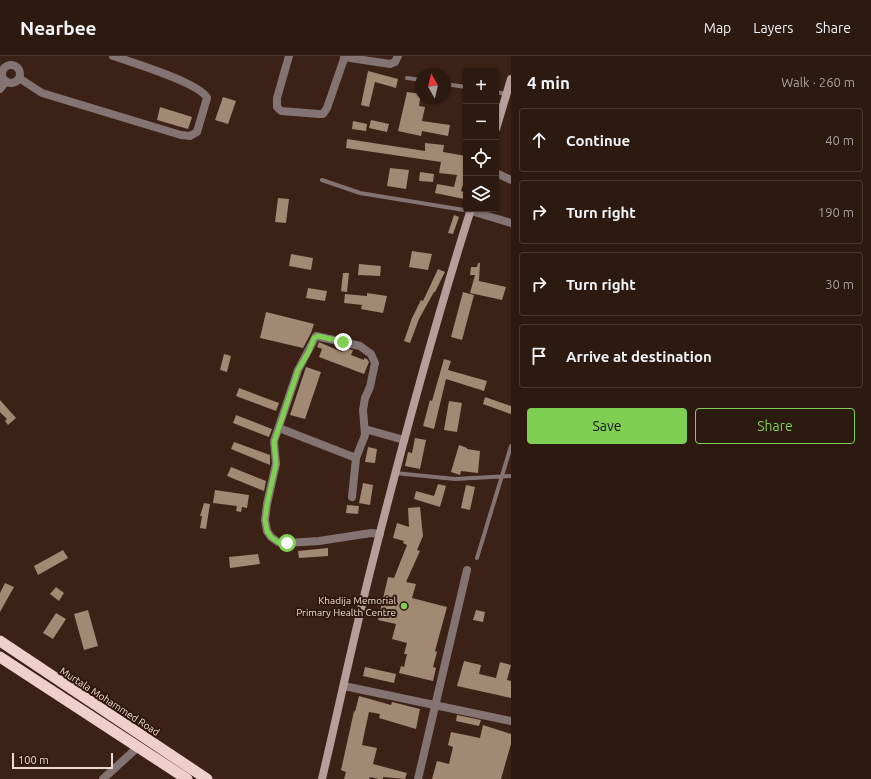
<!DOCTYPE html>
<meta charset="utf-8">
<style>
:root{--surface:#2c1910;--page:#342219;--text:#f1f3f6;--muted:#a6a09f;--line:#483830;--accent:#7fd052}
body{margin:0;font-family:Ubuntu,sans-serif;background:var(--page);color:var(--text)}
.controls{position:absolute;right:12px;top:12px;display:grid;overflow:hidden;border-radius:4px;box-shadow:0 1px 3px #0004}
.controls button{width:36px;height:36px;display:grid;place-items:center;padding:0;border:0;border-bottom:1px solid var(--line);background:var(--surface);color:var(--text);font:20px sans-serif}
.compass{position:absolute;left:415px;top:12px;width:36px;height:36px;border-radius:50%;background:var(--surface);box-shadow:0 1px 3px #0004;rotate:352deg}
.scale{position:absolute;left:12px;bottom:10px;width:101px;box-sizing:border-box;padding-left:4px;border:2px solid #ecdad3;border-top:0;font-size:11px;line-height:14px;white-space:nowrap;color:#ecdad3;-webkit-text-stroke:3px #30180d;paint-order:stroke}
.stop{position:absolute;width:12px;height:12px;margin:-9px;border:3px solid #7fd052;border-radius:50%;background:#fff}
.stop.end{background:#7fd052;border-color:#fff;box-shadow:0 1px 4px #0008}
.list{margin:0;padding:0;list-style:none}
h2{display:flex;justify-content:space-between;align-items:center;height:52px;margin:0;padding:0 16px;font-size:17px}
h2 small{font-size:13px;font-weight:400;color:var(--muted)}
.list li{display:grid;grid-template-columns:26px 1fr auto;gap:12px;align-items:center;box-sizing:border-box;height:64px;margin:0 8px 8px;padding:0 8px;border:1px solid var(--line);border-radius:4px}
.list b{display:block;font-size:15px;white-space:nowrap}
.list em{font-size:13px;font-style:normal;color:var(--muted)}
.actions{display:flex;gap:8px;padding:12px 16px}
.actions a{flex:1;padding:9px 0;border:1px solid var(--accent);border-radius:4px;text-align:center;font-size:14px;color:var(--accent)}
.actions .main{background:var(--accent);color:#111}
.icon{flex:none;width:22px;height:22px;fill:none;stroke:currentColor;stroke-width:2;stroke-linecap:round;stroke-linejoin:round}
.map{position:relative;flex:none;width:511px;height:723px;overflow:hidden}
header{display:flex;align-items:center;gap:24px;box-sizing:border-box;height:56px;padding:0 20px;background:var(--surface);border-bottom:1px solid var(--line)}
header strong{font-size:19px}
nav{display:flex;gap:22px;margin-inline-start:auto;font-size:14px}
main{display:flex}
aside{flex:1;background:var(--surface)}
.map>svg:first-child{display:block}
.building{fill:#a28973}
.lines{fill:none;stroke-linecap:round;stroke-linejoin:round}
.service{stroke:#837372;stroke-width:4}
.minor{stroke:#837372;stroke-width:8}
.secondary{stroke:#b79e9b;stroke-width:8}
.trunk{stroke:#eecfcb;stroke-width:11}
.route{stroke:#7fd052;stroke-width:5}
.poi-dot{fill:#7fd052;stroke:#30180d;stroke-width:1.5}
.labels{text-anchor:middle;stroke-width:4;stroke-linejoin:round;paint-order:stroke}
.poi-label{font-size:10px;fill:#ecdad3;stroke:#30180d;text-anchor:end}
.street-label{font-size:10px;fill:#ecdad3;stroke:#30180d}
</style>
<header>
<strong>Nearbee</strong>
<nav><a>Map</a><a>Layers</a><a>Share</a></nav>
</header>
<main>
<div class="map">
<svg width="511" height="723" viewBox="0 0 511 723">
<rect width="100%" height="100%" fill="#3b2116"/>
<path class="building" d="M368,15L398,23L396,32L375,26L369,51L361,49Z
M407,36L421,38L419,50L425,51L422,65L450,69L448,80L422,75L421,80L398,75Z
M223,41L236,45L228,68L215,64Z
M160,51L192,61L188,73L157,64Z
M371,64L389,68L387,76L369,72Z
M353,65L367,68L366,75L352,73Z
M347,83L425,95V87L444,89L443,96L466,100V118L461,135L466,137L464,143L435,137L437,128L454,131L457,119L439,117L441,106L346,92Z
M390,112L409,114L406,133L387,130Z
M420,116L434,118L433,126L419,125Z
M278,142L289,143L286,167L275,166Z
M454,159L459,161L453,178L448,177Z
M412,195L432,198L428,214L409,211Z
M291,198L313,202L311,214L289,210Z
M478,207H480L479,225L506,231L502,244L470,237L475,219H470L471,211H477Z
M359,208L381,210L380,220L358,219Z
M438,213L445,216L435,236H434L419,263L410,287L404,285L412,262L421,244L423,245Z
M343,217H349L347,236L341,235Z
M308,232L327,235L325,245L306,242Z
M463,236L474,239L462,284L451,281Z
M367,237L387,240L383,257L361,253L362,249L344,247L345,238L367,240Z
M266,256L314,268L311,277L303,292L260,282Z
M319,286L342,296L344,292L353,294L351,299L364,304V302L367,303L369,306L364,318L319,301L322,293L317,291Z
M224,298L231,300L227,316L220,314Z
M444,303L451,305L448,314L487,325L484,335L446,323L434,373L423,370L430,344L432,345Z
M306,311L321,316L305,363L290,359Z
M239,332L279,347L276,355L236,340Z
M485,341L511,350V358L483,348Z
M0,344L16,362L8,369L5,365L7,363L0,356Z
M449,345L462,347L457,376L444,374Z
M236,359L272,373L269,381L233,367Z
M415,382L426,384L420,413L405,410L408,396L412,397Z
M234,386L270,399V409L231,393Z
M459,389L467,392V393L480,395L478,417L461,415L460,419L451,416Z
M368,391L377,393L375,407L365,406Z
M231,411L266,425L264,435L227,420Z
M363,427L373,429L370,449L359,447Z
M438,428L446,430L440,451L414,443L416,435L434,440Z
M466,429L475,431L470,454L461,452Z
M215,434L249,439L247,452L242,451L241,456L236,455L237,450L213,447Z
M204,447L210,448L206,473L200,472L202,460H200Z
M347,449L359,450L358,458L346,457Z
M420,451L423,480L417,494L420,495L406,526L416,528L412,542L447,551L435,595L437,596L433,611L436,612L433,625L399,617L401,610L404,611L407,598H404L407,587L392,583L396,568L378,564L388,521L394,522L407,489L403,487L404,485L393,482L397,467L409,471L408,452Z
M328,492V500L299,502L298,495Z
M63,494L68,502L38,519L34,510Z
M258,498L260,508L230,512L229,501Z
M5,527L14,531L0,556V537Z
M56,531L64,537L59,545L50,538Z
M88,554L98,590L84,594L74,558Z
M476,554L485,556L483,566L473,564Z
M56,557L66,563L53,583L43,577Z
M464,605L481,609L479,618L496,622L500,606L511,609L507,624L511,625V642L457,630Z
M365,611L396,618L394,627L363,620Z
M359,640L391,649L392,646L420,653L416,673L379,662L380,658L369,656L365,674L362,689L377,692L373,708L407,717L405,723L383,721V723H379L370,721L369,723H344L346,716L341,714L354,655L355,656Z
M457,659L481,664L479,670L456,665Z
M483,669L511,678V688L501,723H432L437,705L449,708L453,691L448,689L451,676L480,682Z"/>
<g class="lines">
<path class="service" d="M407,22L421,24
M445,28L466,31
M496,36L506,38
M322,124L360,137L470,155
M395,417L455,423L511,420
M477,502L511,390"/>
<path class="minor" d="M289,0L277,42V51L281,55L319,58H323L327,52L345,0
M344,1L390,8L395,6L398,0
M2 18a9 9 0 1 1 18 0a9 9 0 1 1-18 0Z
M19,22L42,37L181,79L190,80L197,76L207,42C200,27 131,6 113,0
M0,33L6,25
M496,117L511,124
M471,155L511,167
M279,372L356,402
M365,373L404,384
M352,441L356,402L365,379L363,354L365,342L370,331L375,307L371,298L360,290L316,280L298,314L274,385L276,408L267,448L265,464L267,475L271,481L278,486L287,487L319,485L371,477L380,478
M344,630L511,665
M103,723L138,691
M418,723L467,514"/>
<path class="secondary" d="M496,73L511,23
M322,723C339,651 354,579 372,508C402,389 434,270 471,153"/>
<path class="trunk" d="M0,585L207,723
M0,601L187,723"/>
</g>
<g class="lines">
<path class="route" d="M287,487L278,486L271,481L267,475L265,464L267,448L276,408L274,386L298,314L309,295L314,282L318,280L343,286"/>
</g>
<circle class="poi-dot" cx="404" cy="550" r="4"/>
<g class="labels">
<g class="poi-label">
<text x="396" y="548">Khadija Memorial<tspan x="396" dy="12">Primary Health Centre</tspan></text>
</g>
<g class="street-label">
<text transform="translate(110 645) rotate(33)" y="4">Murtala Mohammed Road</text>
</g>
</g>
</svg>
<div class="controls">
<button>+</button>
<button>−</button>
<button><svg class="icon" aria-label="locate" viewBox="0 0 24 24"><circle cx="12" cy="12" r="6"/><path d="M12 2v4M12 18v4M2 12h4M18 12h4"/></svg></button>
<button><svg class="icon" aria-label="layers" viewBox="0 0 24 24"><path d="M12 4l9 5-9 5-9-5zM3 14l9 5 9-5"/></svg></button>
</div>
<svg class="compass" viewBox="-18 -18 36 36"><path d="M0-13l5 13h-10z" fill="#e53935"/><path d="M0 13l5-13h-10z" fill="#a6a09f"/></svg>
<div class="scale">100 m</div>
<div class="stop" style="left:287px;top:487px"></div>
<div class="stop end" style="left:343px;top:286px"></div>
</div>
<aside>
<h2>4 min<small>Walk · 260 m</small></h2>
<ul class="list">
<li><svg class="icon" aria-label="ahead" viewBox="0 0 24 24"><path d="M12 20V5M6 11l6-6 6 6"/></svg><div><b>Continue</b></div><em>40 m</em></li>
<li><svg class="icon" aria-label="right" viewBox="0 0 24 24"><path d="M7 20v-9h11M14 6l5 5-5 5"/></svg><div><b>Turn right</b></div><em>190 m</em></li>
<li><svg class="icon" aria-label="right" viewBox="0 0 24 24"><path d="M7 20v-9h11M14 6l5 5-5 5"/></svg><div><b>Turn right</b></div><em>30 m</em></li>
<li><svg class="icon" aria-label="arrive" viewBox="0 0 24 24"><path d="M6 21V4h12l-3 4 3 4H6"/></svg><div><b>Arrive at destination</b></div></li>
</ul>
<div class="actions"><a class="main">Save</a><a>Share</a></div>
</aside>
</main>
